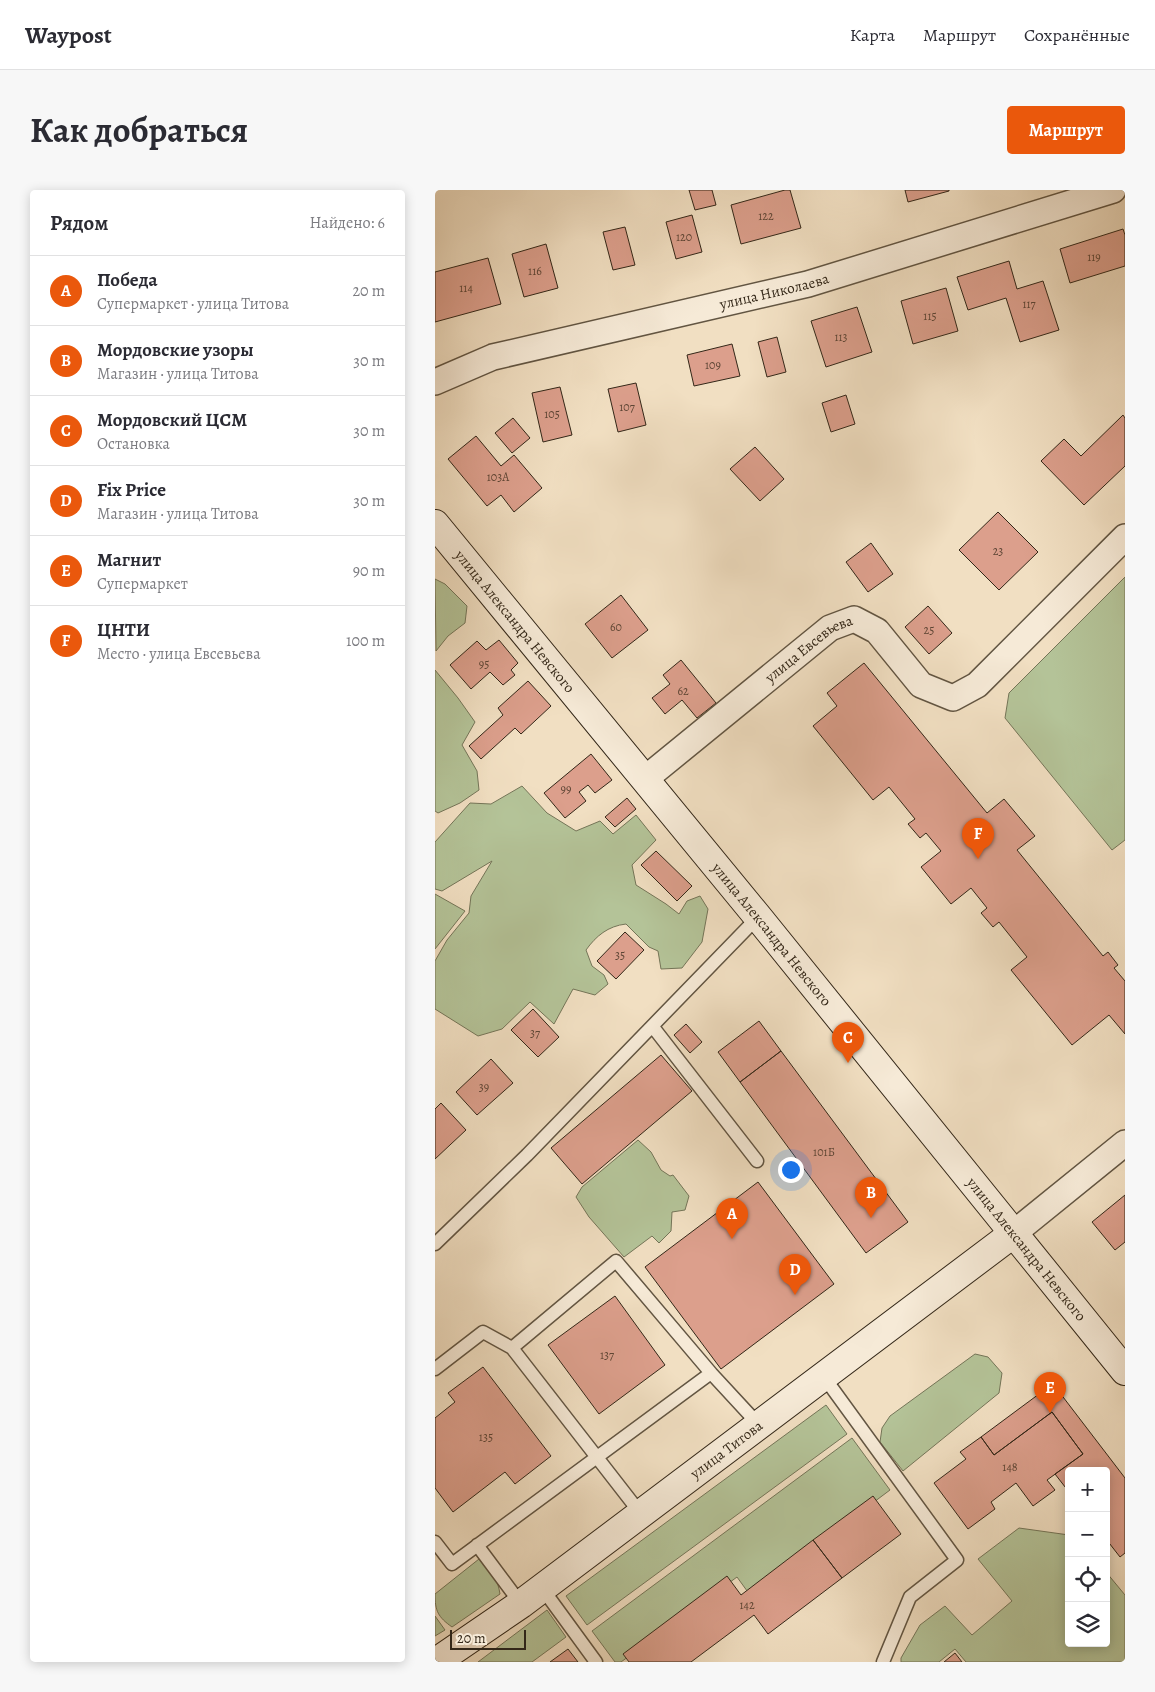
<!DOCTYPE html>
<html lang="ru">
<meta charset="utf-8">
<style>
:root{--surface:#fff;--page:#f7f7f7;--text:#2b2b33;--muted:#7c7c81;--line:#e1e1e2;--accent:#ea580c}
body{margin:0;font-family:Alegreya,serif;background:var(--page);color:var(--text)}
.controls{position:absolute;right:15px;bottom:15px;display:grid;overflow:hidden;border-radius:5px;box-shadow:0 2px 12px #0003}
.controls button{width:45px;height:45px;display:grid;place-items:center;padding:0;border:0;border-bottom:1px solid var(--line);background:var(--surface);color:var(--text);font:25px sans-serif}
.scale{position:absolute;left:15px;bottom:12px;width:76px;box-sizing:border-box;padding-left:5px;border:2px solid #332718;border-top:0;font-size:14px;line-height:18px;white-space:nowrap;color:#332718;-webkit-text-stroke:4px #f6ead7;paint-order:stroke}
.you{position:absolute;left:355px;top:979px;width:18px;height:18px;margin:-12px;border:4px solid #fff;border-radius:50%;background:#1a73e8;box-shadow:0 0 0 8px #1a73e833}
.badge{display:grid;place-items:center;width:32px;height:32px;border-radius:50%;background:var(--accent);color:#fff;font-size:16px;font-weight:700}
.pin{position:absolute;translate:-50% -41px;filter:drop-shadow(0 1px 2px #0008)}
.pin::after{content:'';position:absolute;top:26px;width:18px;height:15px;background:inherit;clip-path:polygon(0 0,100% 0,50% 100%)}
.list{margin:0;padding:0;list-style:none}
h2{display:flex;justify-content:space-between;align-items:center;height:65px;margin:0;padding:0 20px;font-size:21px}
h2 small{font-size:16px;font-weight:400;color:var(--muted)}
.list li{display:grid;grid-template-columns:32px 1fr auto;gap:15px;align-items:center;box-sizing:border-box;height:70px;padding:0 20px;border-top:1px solid var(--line)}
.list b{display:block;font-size:19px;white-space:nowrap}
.list p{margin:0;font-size:16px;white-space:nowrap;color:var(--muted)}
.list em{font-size:16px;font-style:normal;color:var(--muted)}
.icon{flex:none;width:28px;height:28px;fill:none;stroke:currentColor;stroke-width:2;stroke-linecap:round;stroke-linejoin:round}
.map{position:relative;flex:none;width:690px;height:1472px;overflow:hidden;border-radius:5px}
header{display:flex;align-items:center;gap:30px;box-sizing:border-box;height:70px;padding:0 25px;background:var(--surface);border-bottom:1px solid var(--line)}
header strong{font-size:24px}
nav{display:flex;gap:28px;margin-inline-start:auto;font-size:18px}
.intro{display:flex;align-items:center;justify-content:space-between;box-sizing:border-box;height:120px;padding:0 30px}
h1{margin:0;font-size:35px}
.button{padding:12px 22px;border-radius:5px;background:var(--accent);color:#fff;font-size:18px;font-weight:700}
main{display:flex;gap:30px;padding:0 30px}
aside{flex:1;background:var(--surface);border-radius:5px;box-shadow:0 2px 12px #0003}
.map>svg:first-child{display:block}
.green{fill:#b4c398;stroke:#747558}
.building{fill:#dc9f8c;stroke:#332718}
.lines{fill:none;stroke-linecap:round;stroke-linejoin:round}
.service-casing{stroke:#625542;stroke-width:15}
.minor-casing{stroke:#625542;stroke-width:28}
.secondary-casing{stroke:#332718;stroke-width:30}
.service{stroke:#f6ead7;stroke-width:12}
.minor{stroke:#f6ead7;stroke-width:25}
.secondary{stroke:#f6ead7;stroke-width:28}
.labels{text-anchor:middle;stroke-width:5;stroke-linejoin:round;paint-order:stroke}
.number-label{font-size:12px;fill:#5d4535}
.street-label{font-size:15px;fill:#332718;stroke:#f6ead7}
</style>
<header>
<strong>Waypost</strong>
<nav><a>Карта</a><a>Маршрут</a><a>Сохранённые</a></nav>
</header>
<div class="intro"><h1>Как добраться</h1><a class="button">Маршрут</a></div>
<main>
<aside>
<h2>Рядом<small>Найдено: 6</small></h2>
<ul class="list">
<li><span class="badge">A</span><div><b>Победа</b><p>Супермаркет · улица Титова</p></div><em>20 m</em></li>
<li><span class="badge">B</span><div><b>Мордовские узоры</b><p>Магазин · улица Титова</p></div><em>30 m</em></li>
<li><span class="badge">C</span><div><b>Мордовский ЦСМ</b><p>Остановка</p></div><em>30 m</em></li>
<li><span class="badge">D</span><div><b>Fix Price</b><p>Магазин · улица Титова</p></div><em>30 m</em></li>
<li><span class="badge">E</span><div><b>Магнит</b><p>Супермаркет</p></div><em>90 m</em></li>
<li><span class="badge">F</span><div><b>ЦНТИ</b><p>Место · улица Евсевьева</p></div><em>100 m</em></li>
</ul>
</aside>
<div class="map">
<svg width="690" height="1472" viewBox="0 0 690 1472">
<rect width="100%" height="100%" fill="#f1dfc2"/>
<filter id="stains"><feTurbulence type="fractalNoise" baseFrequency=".004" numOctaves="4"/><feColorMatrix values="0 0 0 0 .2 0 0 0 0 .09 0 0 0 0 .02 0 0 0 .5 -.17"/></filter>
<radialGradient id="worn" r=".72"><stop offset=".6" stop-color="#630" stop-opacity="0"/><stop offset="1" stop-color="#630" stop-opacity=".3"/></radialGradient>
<path class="green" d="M690,387V650L677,660L570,528L574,503Z
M0,389L10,394L32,416L30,433L13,446L1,461Z
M0,480L23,508L40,532L27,555L42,581L44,600L25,613L3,623L0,621Z
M87,596L112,623L141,641L165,631L178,644L201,625L221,650L197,675L201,695L231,714L244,724L252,711L265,706L273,719L267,752L247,778L226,779L223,761L214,757L191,734C173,736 161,746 151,760L157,776L169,785L173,794L160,805L138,799L119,834L95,812L67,839L43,846L0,819V771L12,750L34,723L36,706L57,671L7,701L0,699V652L35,613L56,614Z
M0,704L30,721L0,759Z
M203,950L216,962L226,980L235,986L238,985L254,1006L250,1020L237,1022L236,1041L224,1053L217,1046L189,1067L154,1027L141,1007L147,997Z
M540,1164L553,1167L567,1183L564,1203L468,1281L445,1252L447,1238L455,1226Z
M391,1215L412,1244L152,1435L131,1406Z
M417,1248L455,1300L315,1405L302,1387L186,1472H180L157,1441Z
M584,1338L634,1345V1453H671V1382L690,1405V1472H531L520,1459L504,1472H466V1468L485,1435L510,1416L537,1445L577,1411L543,1369Z
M44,1369C57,1376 63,1391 65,1404L17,1437C3,1427 0,1421 0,1404Z
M112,1420L131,1447L97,1472H43Z
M0,1426L10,1440L0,1446Z"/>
<path class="building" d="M254,0H277L281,15L260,20Z
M350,0H355L366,38L306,54L296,15Z
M470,0H514V1L473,12Z
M257,25L267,62L241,69L231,32Z
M190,37L200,75L178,80L168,42Z
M688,39L690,45V76L635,93L625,59Z
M111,54L123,98L89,107L77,64Z
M53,68L66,114L0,132V82Z
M574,71L582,99L608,91L624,140L585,152L571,108L533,120L522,87Z
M511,98L523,141L478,154L466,111Z
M422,117L437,162L391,177L376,131Z
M342,147L351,182L332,187L323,152Z
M297,154L305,186L259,196L252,165Z
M201,193L211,235L183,242L173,199Z
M125,197L137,245L108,252L97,203Z
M411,205L420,234L396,242L387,213Z
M688,225L690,228V276L649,315L606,271L629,249L646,266Z
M78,228L95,248L77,263L60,243Z
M41,246L66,276L79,265L107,298L79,322L66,305L52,316L13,269Z
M320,257L349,289L325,311L295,279Z
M563,322L603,362L564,400L524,360Z
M436,353L458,384L433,402L411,372Z
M186,405L213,440L177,468L150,434Z
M493,416L517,443L494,464L470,437Z
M64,450L83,473L76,480L80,485L68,495L55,482L36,499L15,475L42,451L51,460Z
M246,470L281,513L262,528L247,510L230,524L217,508L235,494L228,485Z
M429,473L552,623L569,609L600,646L582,660L668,766L673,762L683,775L679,778L690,791V844L674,825L637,855L576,780L592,767L564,732L558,737L546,723L552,718L536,698L516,714L486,677L506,661L491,643L485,648L473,634L480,629L454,597L438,610L378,536L402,516L392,503Z
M93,491L116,516L86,544L80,538L46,569L34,556L68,525L63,518Z
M156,564L177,590L160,603L153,595L144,602L151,611L130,628L109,603Z
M192,608L201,619L180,637L170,627Z
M221,661L257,696L242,711L206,675Z
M190,742L209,760L181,789L162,771Z
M98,819L124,847L103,867L76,840Z
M324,831L346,861L305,892L283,862Z
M251,834L267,852L255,863L239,845Z
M346,861L473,1032L431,1063L305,892Z
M226,865L257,901L147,994L116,958Z
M56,869L78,893L42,925L21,902Z
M6,913L31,940L0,969V919Z
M323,992L399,1094L286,1179L210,1077Z
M690,1005V1052L680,1060L657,1032Z
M180,1106L230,1175L164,1224L113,1155Z
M48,1177L116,1266L80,1294L70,1282L18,1322L0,1298V1228L20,1212L13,1203Z
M625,1203L690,1288V1363L685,1367L671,1349V1281H634V1302L620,1284L648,1264L617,1222L559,1265L546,1247L604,1204Z
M617,1222L648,1264L612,1290L620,1300L598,1316L581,1293L556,1312L560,1319L533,1339L499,1293L531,1269L525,1262L546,1247L559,1265Z
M438,1306L466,1344L407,1388L378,1350Z
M378,1350L407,1388L333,1444L319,1425L256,1472H194L188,1464L292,1386L306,1405Z
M133,1459L143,1472H115Z
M520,1463L527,1472H509Z"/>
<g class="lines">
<defs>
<path id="service" d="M218,837L322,971
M0,1054L92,965L323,727
M77,1158L206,1324
M0,1179L48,1142L77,1158L181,1071L276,1183L17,1374L0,1352
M276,1183L324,1235
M389,1187L522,1370L475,1407L448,1472
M42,1355L86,1414
M107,1398L161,1472"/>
<g id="minor">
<path id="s1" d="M0,192L58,167L373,94L678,0"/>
<path id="s2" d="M210,589L395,438L419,429L442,441L486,495L518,508L542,495L690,347"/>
<path d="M579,1043L690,953"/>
</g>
<g id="secondary">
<path id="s3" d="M0,334L323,727L690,1181"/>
<path id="s4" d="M1,1472L86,1414L579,1043"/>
</g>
</defs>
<use href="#service" class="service-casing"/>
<use href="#minor" class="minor-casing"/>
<use href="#secondary" class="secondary-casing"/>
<use href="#service" class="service"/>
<use href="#minor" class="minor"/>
<use href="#secondary" class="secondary"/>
</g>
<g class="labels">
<g class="number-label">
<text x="331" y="30">122</text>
<text x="249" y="51">120</text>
<text x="659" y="71">119</text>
<text x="100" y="85">116</text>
<text x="31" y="102">114</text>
<text x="594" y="118">117</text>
<text x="495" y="130">115</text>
<text x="406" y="151">113</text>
<text x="278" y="179">109</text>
<text x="192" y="221">107</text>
<text x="117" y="228">105</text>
<text x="63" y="291">103А</text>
<text x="563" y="365">23</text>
<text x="181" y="441">60</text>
<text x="494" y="444">25</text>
<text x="49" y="478">95</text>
<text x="248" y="505">62</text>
<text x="131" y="603">99</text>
<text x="185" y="769">35</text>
<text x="100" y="847">37</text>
<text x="49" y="901">39</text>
<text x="389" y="966">101Б</text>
<text x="172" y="1169">137</text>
<text x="51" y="1251">135</text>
<text x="575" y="1281">148</text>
<text x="312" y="1419">142</text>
</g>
<g class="street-label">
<text dy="5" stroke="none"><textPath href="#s1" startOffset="352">улица Николаева</textPath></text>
<text dy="5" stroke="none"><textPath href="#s3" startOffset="126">улица Александра Невского</textPath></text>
<text dy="5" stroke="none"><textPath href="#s2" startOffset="210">улица Евсевьева</textPath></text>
<text dy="5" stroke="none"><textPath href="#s3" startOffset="531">улица Александра Невского</textPath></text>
<text dy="5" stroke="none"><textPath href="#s3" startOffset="936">улица Александра Невского</textPath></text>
<text dy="5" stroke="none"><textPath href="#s4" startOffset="360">улица Титова</textPath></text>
</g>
</g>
<rect width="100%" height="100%" filter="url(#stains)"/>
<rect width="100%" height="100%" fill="url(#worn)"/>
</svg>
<div class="controls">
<button>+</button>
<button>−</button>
<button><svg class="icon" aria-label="locate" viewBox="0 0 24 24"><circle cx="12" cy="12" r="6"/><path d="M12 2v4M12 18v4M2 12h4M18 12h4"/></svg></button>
<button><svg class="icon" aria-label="layers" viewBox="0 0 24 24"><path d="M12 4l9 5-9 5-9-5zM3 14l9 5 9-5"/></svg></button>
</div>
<div class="scale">20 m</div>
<div class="you"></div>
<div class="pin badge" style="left:297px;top:1049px">A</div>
<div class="pin badge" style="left:436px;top:1028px">B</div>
<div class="pin badge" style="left:413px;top:873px">C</div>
<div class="pin badge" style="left:360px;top:1105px">D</div>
<div class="pin badge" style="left:615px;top:1223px">E</div>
<div class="pin badge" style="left:543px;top:669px">F</div>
</div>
</main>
